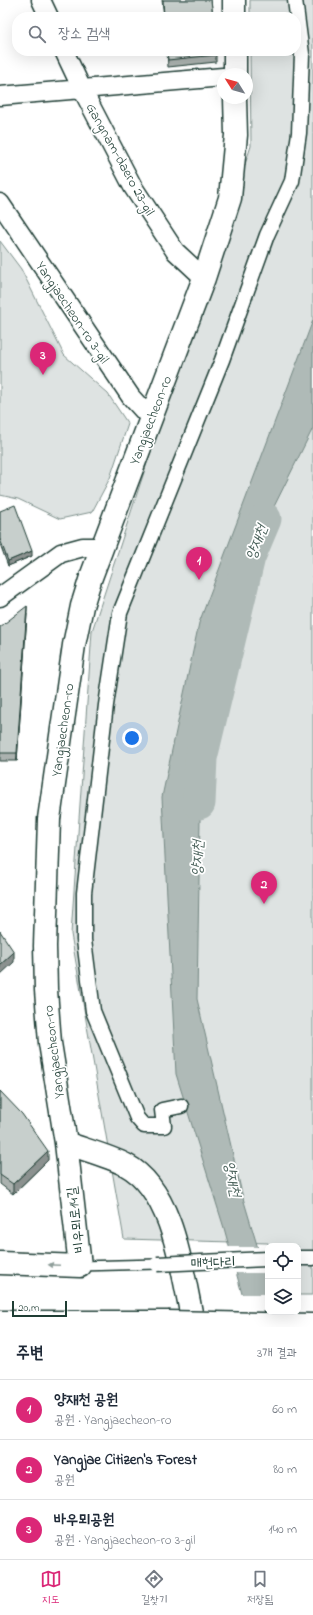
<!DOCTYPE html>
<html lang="ko">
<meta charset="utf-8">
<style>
:root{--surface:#fff;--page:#f6f6f7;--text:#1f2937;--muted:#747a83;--line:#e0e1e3;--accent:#db2777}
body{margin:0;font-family:"Indie Flower","Poor Story",sans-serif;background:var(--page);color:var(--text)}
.controls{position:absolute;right:12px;bottom:12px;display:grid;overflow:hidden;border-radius:8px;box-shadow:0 4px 16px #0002}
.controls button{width:36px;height:36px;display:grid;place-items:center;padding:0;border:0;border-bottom:1px solid var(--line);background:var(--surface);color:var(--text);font:20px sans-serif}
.compass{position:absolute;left:217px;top:68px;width:36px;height:36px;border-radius:50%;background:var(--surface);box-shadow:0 4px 16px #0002;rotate:307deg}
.scale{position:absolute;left:12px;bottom:10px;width:55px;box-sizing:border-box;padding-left:4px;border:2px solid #1f3d34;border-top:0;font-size:11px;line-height:14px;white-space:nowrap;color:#1f3d34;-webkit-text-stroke:3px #fff;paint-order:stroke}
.you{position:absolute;left:132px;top:738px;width:14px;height:14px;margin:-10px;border:3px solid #fff;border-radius:50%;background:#1a73e8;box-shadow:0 0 0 6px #1a73e833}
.badge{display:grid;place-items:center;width:26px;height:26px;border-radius:50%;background:var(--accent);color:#fff;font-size:13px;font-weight:700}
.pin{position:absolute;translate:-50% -33px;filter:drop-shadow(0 1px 2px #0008)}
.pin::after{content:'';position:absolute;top:21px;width:14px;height:12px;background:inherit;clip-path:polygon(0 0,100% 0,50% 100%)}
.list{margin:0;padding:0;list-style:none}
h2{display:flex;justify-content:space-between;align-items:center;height:52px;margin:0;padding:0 16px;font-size:17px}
h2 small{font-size:13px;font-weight:400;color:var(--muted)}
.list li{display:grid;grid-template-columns:26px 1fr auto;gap:12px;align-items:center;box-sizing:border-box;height:60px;padding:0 16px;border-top:1px solid var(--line)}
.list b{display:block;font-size:15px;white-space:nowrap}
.list p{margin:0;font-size:13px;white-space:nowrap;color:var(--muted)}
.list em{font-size:13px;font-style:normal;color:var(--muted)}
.icon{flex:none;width:22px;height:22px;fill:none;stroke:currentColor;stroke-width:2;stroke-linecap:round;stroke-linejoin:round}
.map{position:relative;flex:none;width:313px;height:1327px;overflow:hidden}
.search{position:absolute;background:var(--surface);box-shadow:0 4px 16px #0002;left:12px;right:12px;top:12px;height:44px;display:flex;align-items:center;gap:10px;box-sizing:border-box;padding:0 14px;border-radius:16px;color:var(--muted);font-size:15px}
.sheet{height:232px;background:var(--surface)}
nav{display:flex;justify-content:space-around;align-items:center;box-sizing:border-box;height:56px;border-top:1px solid var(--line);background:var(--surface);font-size:11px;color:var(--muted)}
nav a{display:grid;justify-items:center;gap:2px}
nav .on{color:var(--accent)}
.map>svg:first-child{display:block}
.green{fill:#dee3e2;stroke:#7e908b}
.water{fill:#afbab7;stroke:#758883}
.pier{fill:#fff}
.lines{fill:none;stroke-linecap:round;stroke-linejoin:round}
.river{stroke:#afbab7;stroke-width:33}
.service-casing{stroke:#1f3d34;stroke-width:12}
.pedestrian-casing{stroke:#1f3d34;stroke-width:17}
.minor-casing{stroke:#1f3d34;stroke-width:21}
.tertiary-casing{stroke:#1f3d34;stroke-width:25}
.trunk-casing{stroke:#1f3d34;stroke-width:25}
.service{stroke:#fff;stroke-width:9}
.pedestrian{stroke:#fff;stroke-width:14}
.minor{stroke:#fff;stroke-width:18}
.tertiary{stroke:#fff;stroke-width:22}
.trunk{stroke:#fff;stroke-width:22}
.pedestrian-bridge-casing{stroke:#1f3d34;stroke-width:17;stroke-linecap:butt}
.trunk-bridge-casing{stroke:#1f3d34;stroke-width:25;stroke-linecap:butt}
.pedestrian-bridge{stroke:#fff;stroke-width:14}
.trunk-bridge{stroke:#fff;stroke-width:22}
.wall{fill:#abb2af;stroke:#1f3d34}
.shaded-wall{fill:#8b918f;stroke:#1f3d34}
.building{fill:#c7cfcc;stroke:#1f3d34}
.oneway{fill:#8f9e9a}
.labels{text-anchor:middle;stroke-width:3.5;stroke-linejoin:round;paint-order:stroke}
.street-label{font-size:14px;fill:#1f3d34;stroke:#fff}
.water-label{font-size:15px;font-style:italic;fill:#4a625b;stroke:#fff}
</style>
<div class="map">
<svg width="313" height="1327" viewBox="0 0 313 1327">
<rect width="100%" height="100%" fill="#fff"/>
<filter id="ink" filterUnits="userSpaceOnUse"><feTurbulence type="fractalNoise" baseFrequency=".025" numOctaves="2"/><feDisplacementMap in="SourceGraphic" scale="8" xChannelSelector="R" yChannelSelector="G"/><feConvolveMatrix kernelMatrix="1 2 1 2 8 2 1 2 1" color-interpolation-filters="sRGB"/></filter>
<g filter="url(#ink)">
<path class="green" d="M250,0H313V1295H298V1246H269L268,1243L124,1239L71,934L92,631L251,146L250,51H296V17H250Z
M0,241L21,269L64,355L108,394L128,424L110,478L92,512L60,519L18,499L0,495Z"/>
<path class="water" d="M313,320V428L249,557L201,758L197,999L243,1198L268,1282V1312L251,1327L224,1228L176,1074L162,797L199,623Z"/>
<path class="pier" d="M227,1247H260L268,1273H234Z
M240,1294H268V1312H279L284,1327H249Z"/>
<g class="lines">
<path class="river" d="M199,803L201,758L249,557L265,519"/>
<defs>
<path id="service" d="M80,1266L157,1264"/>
<path id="pedestrian" d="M181,1106L162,1110L164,1126H144L137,1118L93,1011L84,940V893L106,705L120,613L222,360L267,235L292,181L299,133L302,54L295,0
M298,1258H313"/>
<path id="minor" d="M41,0L49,17
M64,51L82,89L133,187L175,251L204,278
M0,96L223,77
M0,203L131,397L151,419
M0,597L61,553L83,547H95L102,549"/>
<path id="tertiary" d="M234,0V17
M235,51V74
M66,1143C85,1150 109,1156 126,1165C175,1191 183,1278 194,1327
M0,1263L80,1266L66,1143L50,1043L46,990L45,946L49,819L74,645L82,606L91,577L204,278L230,198L236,135L235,98"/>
<path id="trunk" d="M0,1322H168"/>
</defs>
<use href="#service" class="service-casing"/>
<use href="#pedestrian" class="pedestrian-casing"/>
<use href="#minor" class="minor-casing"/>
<use href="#tertiary" class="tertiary-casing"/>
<use href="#trunk" class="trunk-casing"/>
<use href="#service" class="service"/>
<use href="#pedestrian" class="pedestrian"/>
<use href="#minor" class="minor"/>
<use href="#tertiary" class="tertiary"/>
<use href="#trunk" class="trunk"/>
<defs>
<path id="pedestrian-bridge" d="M157,1264L268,1259"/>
<path id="trunk-bridge" d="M168,1322L313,1325"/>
</defs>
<use href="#pedestrian-bridge" class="pedestrian-bridge-casing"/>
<use href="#trunk-bridge" class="trunk-bridge-casing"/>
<use href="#pedestrian-bridge" class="pedestrian-bridge"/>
<use href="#trunk-bridge" class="trunk-bridge"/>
</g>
<path class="wall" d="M162,0H211L213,17H164Z
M167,51H216V62L168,67Z
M0,511L32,556L8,566L0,544Z
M27,614L17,761H0V627Z
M0,1091L48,1160L13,1194L0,1184Z"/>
<path class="shaded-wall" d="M32,551V556L8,566V561Z
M27,606V614L17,761V753Z
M14,952V962L0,975V965Z
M48,1151V1160L13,1194V1184Z"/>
<path class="building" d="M163,0H211L213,17H164Z
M167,51H216V55L168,60Z
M15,505L32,551L8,561L0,539V511Z
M27,606L17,753H0V627Z
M0,931L14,952L0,965Z
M0,1091L22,1114L48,1151L13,1184L0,1175Z"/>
<defs><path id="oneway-solid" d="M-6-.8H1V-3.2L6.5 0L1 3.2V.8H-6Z"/></defs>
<use class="oneway" href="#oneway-solid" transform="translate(54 1265) rotate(-177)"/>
</g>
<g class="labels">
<g class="street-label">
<text transform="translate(121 159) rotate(61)" y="5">Gangnam-daero 23-gil</text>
<text transform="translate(73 312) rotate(56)" y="5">Yangjaecheon-ro 3-gil</text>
<text transform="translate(150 420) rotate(-69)" y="5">Yangjaecheon-ro</text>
<text transform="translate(62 730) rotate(-82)" y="5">Yangjaecheon-ro</text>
<text transform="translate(53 1052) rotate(-97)" y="5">Yangjaecheon-ro</text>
<text transform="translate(75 1220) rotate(-97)" y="5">비우뫼로14길</text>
<text transform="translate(213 1262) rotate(-2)" y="5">매헌다리</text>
</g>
<g class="water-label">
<text transform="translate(256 542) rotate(-69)" y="5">양재천</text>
<text transform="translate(197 858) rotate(-88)" y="5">양재천</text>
<text transform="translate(233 1179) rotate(79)" y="5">양재천</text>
</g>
</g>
</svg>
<div class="controls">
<button><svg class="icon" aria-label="locate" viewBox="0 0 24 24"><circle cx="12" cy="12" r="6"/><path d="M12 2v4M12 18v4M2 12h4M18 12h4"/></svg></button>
<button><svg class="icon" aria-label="layers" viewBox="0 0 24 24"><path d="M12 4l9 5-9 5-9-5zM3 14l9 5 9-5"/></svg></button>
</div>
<svg class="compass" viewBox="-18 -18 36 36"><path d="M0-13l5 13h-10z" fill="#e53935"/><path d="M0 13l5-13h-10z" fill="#747a83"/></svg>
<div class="scale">20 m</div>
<div class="you"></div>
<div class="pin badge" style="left:199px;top:580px">1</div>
<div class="pin badge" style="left:264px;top:904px">2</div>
<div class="pin badge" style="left:43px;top:375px">3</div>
<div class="search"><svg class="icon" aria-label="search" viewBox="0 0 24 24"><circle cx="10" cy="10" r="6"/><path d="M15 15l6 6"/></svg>장소 검색</div>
</div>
<section class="sheet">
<h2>주변<small>3개 결과</small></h2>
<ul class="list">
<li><span class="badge">1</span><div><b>양재천 공원</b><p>공원 · Yangjaecheon-ro</p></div><em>60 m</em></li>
<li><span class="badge">2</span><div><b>Yangjae Citizen's Forest</b><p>공원</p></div><em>80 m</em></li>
<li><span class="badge">3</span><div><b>바우뫼공원</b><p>공원 · Yangjaecheon-ro 3-gil</p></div><em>140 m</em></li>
</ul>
</section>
<nav>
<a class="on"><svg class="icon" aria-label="map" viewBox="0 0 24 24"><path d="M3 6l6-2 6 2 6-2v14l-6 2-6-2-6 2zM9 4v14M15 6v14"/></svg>지도</a>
<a><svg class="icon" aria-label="directions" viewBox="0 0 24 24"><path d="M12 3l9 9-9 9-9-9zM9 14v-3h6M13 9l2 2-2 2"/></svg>길찾기</a>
<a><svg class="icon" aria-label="saved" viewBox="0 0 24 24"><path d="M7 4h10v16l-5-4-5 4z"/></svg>저장됨</a>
</nav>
